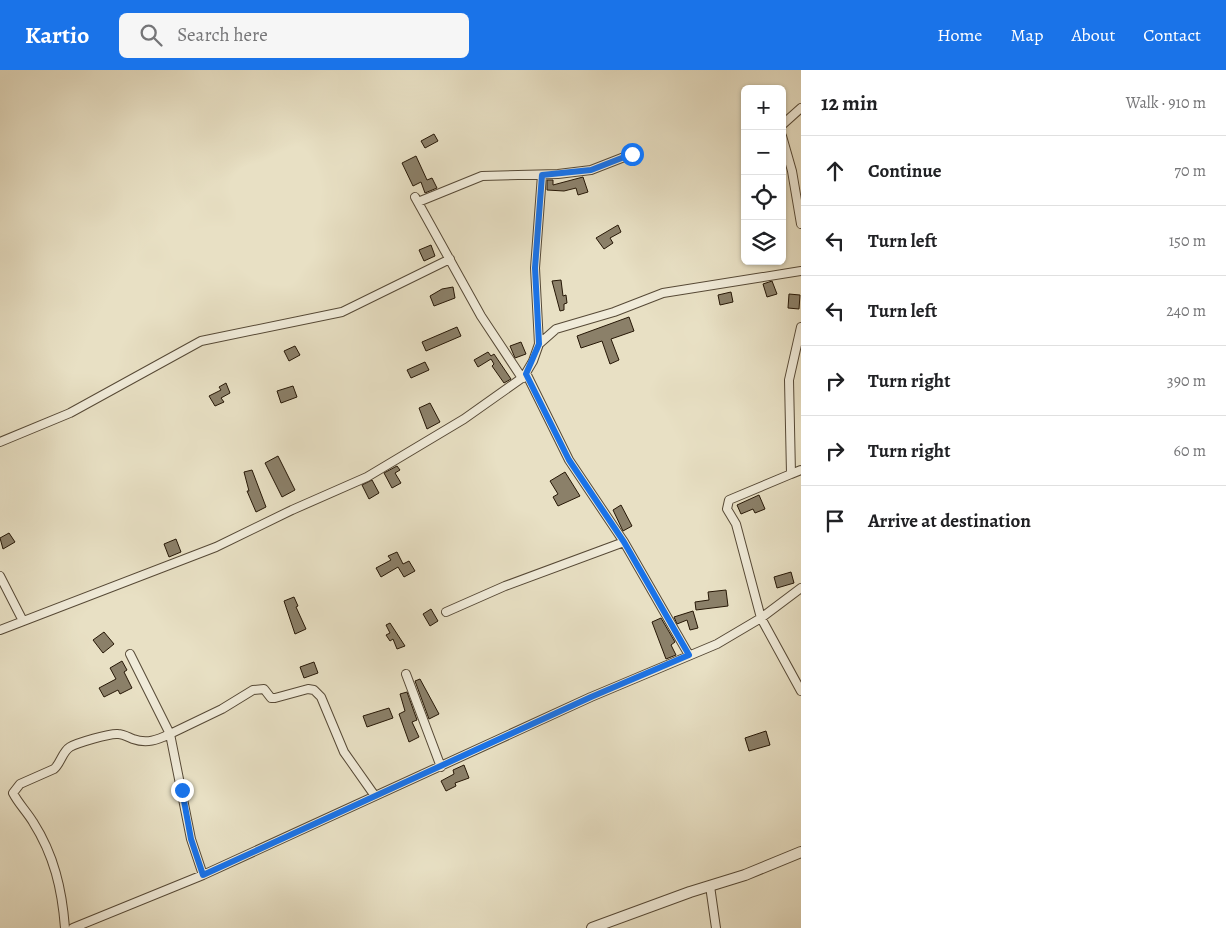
<!DOCTYPE html>
<meta charset="utf-8">
<style>
:root{--surface:#fff;--page:#f6f6f6;--text:#202124;--muted:#757577;--line:#e0e0e0;--accent:#1a73e8}
body{margin:0;font-family:Alegreya,serif;background:var(--page);color:var(--text)}
.controls{position:absolute;right:15px;top:15px;display:grid;overflow:hidden;border-radius:8px;box-shadow:0 1px 4px #0004}
.controls button{width:45px;height:45px;display:grid;place-items:center;padding:0;border:0;border-bottom:1px solid var(--line);background:var(--surface);color:var(--text);font:25px sans-serif}
.stop{position:absolute;width:15px;height:15px;margin:-11px;border:4px solid #1a73e8;border-radius:50%;background:#fff}
.stop.end{background:#1a73e8;border-color:#fff;box-shadow:0 1px 5px #0008}
.list{margin:0;padding:0;list-style:none}
h2{display:flex;justify-content:space-between;align-items:center;height:65px;margin:0;padding:0 20px;font-size:21px}
h2 small{font-size:16px;font-weight:400;color:var(--muted)}
.list li{display:grid;grid-template-columns:32px 1fr auto;gap:15px;align-items:center;box-sizing:border-box;height:70px;padding:0 20px;border-top:1px solid var(--line)}
.list b{display:block;font-size:19px;white-space:nowrap}
.list em{font-size:16px;font-style:normal;color:var(--muted)}
.icon{flex:none;width:28px;height:28px;fill:none;stroke:currentColor;stroke-width:2;stroke-linecap:round;stroke-linejoin:round}
.map{position:relative;flex:none;width:801px;height:858px;overflow:hidden}
header{display:flex;align-items:center;gap:30px;box-sizing:border-box;height:70px;padding:0 25px;background:var(--accent);color:#fff}
header strong{font-size:24px}
nav{display:flex;gap:28px;margin-inline-start:auto;font-size:18px}
.search{width:350px;height:45px;background:var(--page);display:flex;align-items:center;gap:12px;box-sizing:border-box;padding:0 18px;border-radius:8px;color:var(--muted);font-size:19px}
main{display:flex}
aside{flex:1;background:var(--surface)}
.map>svg:first-child{display:block}
.building{fill:#8b8069;stroke:#261706}
.lines{fill:none;stroke-linecap:round;stroke-linejoin:round}
.minor-casing{stroke:#564936;stroke-width:10}
.tertiary-casing{stroke:#564936;stroke-width:12}
.minor{stroke:#f0ebd9;stroke-width:8}
.tertiary{stroke:#f0ebd9;stroke-width:10}
.route{stroke:#1a73e8;stroke-width:6}
</style>
<header>
<strong>Kartio</strong>
<div class="search"><svg class="icon" aria-label="search" viewBox="0 0 24 24"><circle cx="10" cy="10" r="6"/><path d="M15 15l6 6"/></svg>Search here</div>
<nav><a>Home</a><a>Map</a><a>About</a><a>Contact</a></nav>
</header>
<main>
<div class="map">
<svg width="801" height="858" viewBox="0 0 801 858">
<rect width="100%" height="100%" fill="#e8e0c4"/>
<filter id="stains"><feTurbulence type="fractalNoise" baseFrequency=".004" numOctaves="4"/><feColorMatrix values="0 0 0 0 .2 0 0 0 0 .09 0 0 0 0 .02 0 0 0 .5 -.17"/></filter>
<radialGradient id="worn" r=".72"><stop offset=".6" stop-color="#630" stop-opacity="0"/><stop offset="1" stop-color="#630" stop-opacity=".3"/></radialGradient>
<path class="building" d="M434,64L438,71L425,78L421,71Z
M416,86L427,110L432,108L437,118L425,123L421,112L413,116L402,93Z
M583,107L588,122L578,125L576,118L564,121L547,120V110H553V115Z
M618,155L621,162L610,168L613,173L604,179L596,168Z
M431,175L435,186L424,191L419,180Z
M561,210L563,226L566,225L567,233L564,234V240L560,241L552,211Z
M772,211L777,224L767,227L763,214Z
M453,217L455,228L434,236L430,226L442,219Z
M731,222L733,232L720,235L718,225Z
M789,224L800,225L799,239L788,238Z
M629,247L634,261L611,269L619,290L610,294L602,271L581,278L577,266Z
M457,257L461,266L426,281L422,272Z
M521,272L526,284L515,288L510,276Z
M295,276L300,285L289,291L284,281Z
M488,282L491,286L494,284L511,309L504,313L492,296L494,294L491,289L478,297L474,290Z
M425,292L429,300L411,308L407,300Z
M226,313L230,323L221,328L224,332L215,336L209,326L221,320L219,317Z
M293,316L297,327L281,333L277,321Z
M430,333L440,352L427,359L419,338Z
M278,386L295,420L282,427L265,393Z
M397,396L400,400L395,403L401,413L392,418L384,403Z
M252,400L266,437L256,442L247,421H249L244,402Z
M565,402L580,426L558,436L553,427L558,424L550,411Z
M372,410L379,423L369,429L362,415Z
M759,425L765,439L755,443L753,439L741,444L737,435Z
M621,435L632,456L623,461L613,440Z
M9,463L15,472L3,479L0,468Z
M176,469L181,482L169,487L164,474Z
M397,482L403,494L409,491L415,501L404,507L398,497L381,507L376,498L391,490L388,486Z
M791,502L794,513L777,518L774,507Z
M726,520L728,536L696,540L695,532L709,530L708,522Z
M294,527L298,536L296,537L306,559L295,564L284,531Z
M431,539L438,551L430,556L423,544Z
M693,541L698,558L690,560L687,550L677,554L674,547Z
M661,548L675,572L671,575L676,585L666,589L652,552Z
M390,553L405,576L397,579L393,569L390,571L386,565L390,563L386,555Z
M104,562L114,574L103,583L93,570Z
M122,591L127,600L124,602L132,618L120,624L118,620L104,627L99,618L116,609L110,598Z
M314,592L318,603L304,608L300,597Z
M420,609L439,644L429,649L415,611Z
M407,622L417,650L412,652L419,667L409,672L399,644L405,641L400,624Z
M389,638L393,648L367,657L363,646Z
M766,661L770,675L749,681L745,668Z
M464,695L469,708L455,713L456,716L446,721L441,711L454,704L453,700Z"/>
<g class="lines">
<defs>
<path id="minor" d="M782,55L801,38
M782,66L792,101L801,154
M418,132L482,106L558,104L591,100L632,84
M801,257L789,310L791,404L729,430L727,439L736,454L761,548L801,621
M539,274L535,198L542,105
M526,303L569,390L624,472L689,585
M523,308L533,291L539,274L556,259L614,242L663,223L801,201
M0,372L70,343L201,271L342,242L450,189
M791,404L801,400
M0,506L23,551
M446,542L505,516L624,472
M0,560L216,477L292,440L367,407L464,349L522,308L481,246L415,127
M406,604L441,697
M203,805L191,769L170,664L222,639L253,620L264,619L271,628H275L308,619L314,620L321,627L344,682L375,726
M710,816L716,858
M65,858C62,819 54,785 33,752C27,742 18,733 13,723L20,714L54,699C61,693 62,682 70,677C77,673 110,663 118,664C123,664 128,667 133,669C147,674 157,670 170,664L130,584
M73,858L203,805L591,627L717,574L761,548L801,518"/>
<path id="tertiary" d="M592,858L690,822L745,805L801,782"/>
</defs>
<use href="#minor" class="minor-casing"/>
<use href="#tertiary" class="tertiary-casing"/>
<use href="#minor" class="minor"/>
<use href="#tertiary" class="tertiary"/>
</g>
<g class="lines">
<path class="route" d="M182,720L191,769L203,805L591,627L689,585L624,472L569,390L526,304L539,274L535,198L542,105L591,100L632,84"/>
</g>
<rect width="100%" height="100%" filter="url(#stains)"/>
<rect width="100%" height="100%" fill="url(#worn)"/>
</svg>
<div class="controls">
<button>+</button>
<button>−</button>
<button><svg class="icon" aria-label="locate" viewBox="0 0 24 24"><circle cx="12" cy="12" r="6"/><path d="M12 2v4M12 18v4M2 12h4M18 12h4"/></svg></button>
<button><svg class="icon" aria-label="layers" viewBox="0 0 24 24"><path d="M12 4l9 5-9 5-9-5zM3 14l9 5 9-5"/></svg></button>
</div>
<div class="stop" style="left:632px;top:84px"></div>
<div class="stop end" style="left:182px;top:720px"></div>
</div>
<aside>
<h2>12 min<small>Walk · 910 m</small></h2>
<ul class="list">
<li><svg class="icon" aria-label="ahead" viewBox="0 0 24 24"><path d="M12 20V5M6 11l6-6 6 6"/></svg><div><b>Continue</b></div><em>70 m</em></li>
<li><svg class="icon" aria-label="left" viewBox="0 0 24 24"><path d="M17 20v-9H6M10 6l-5 5 5 5"/></svg><div><b>Turn left</b></div><em>150 m</em></li>
<li><svg class="icon" aria-label="left" viewBox="0 0 24 24"><path d="M17 20v-9H6M10 6l-5 5 5 5"/></svg><div><b>Turn left</b></div><em>240 m</em></li>
<li><svg class="icon" aria-label="right" viewBox="0 0 24 24"><path d="M7 20v-9h11M14 6l5 5-5 5"/></svg><div><b>Turn right</b></div><em>390 m</em></li>
<li><svg class="icon" aria-label="right" viewBox="0 0 24 24"><path d="M7 20v-9h11M14 6l5 5-5 5"/></svg><div><b>Turn right</b></div><em>60 m</em></li>
<li><svg class="icon" aria-label="arrive" viewBox="0 0 24 24"><path d="M6 21V4h12l-3 4 3 4H6"/></svg><div><b>Arrive at destination</b></div></li>
</ul>
</aside>
</main>
